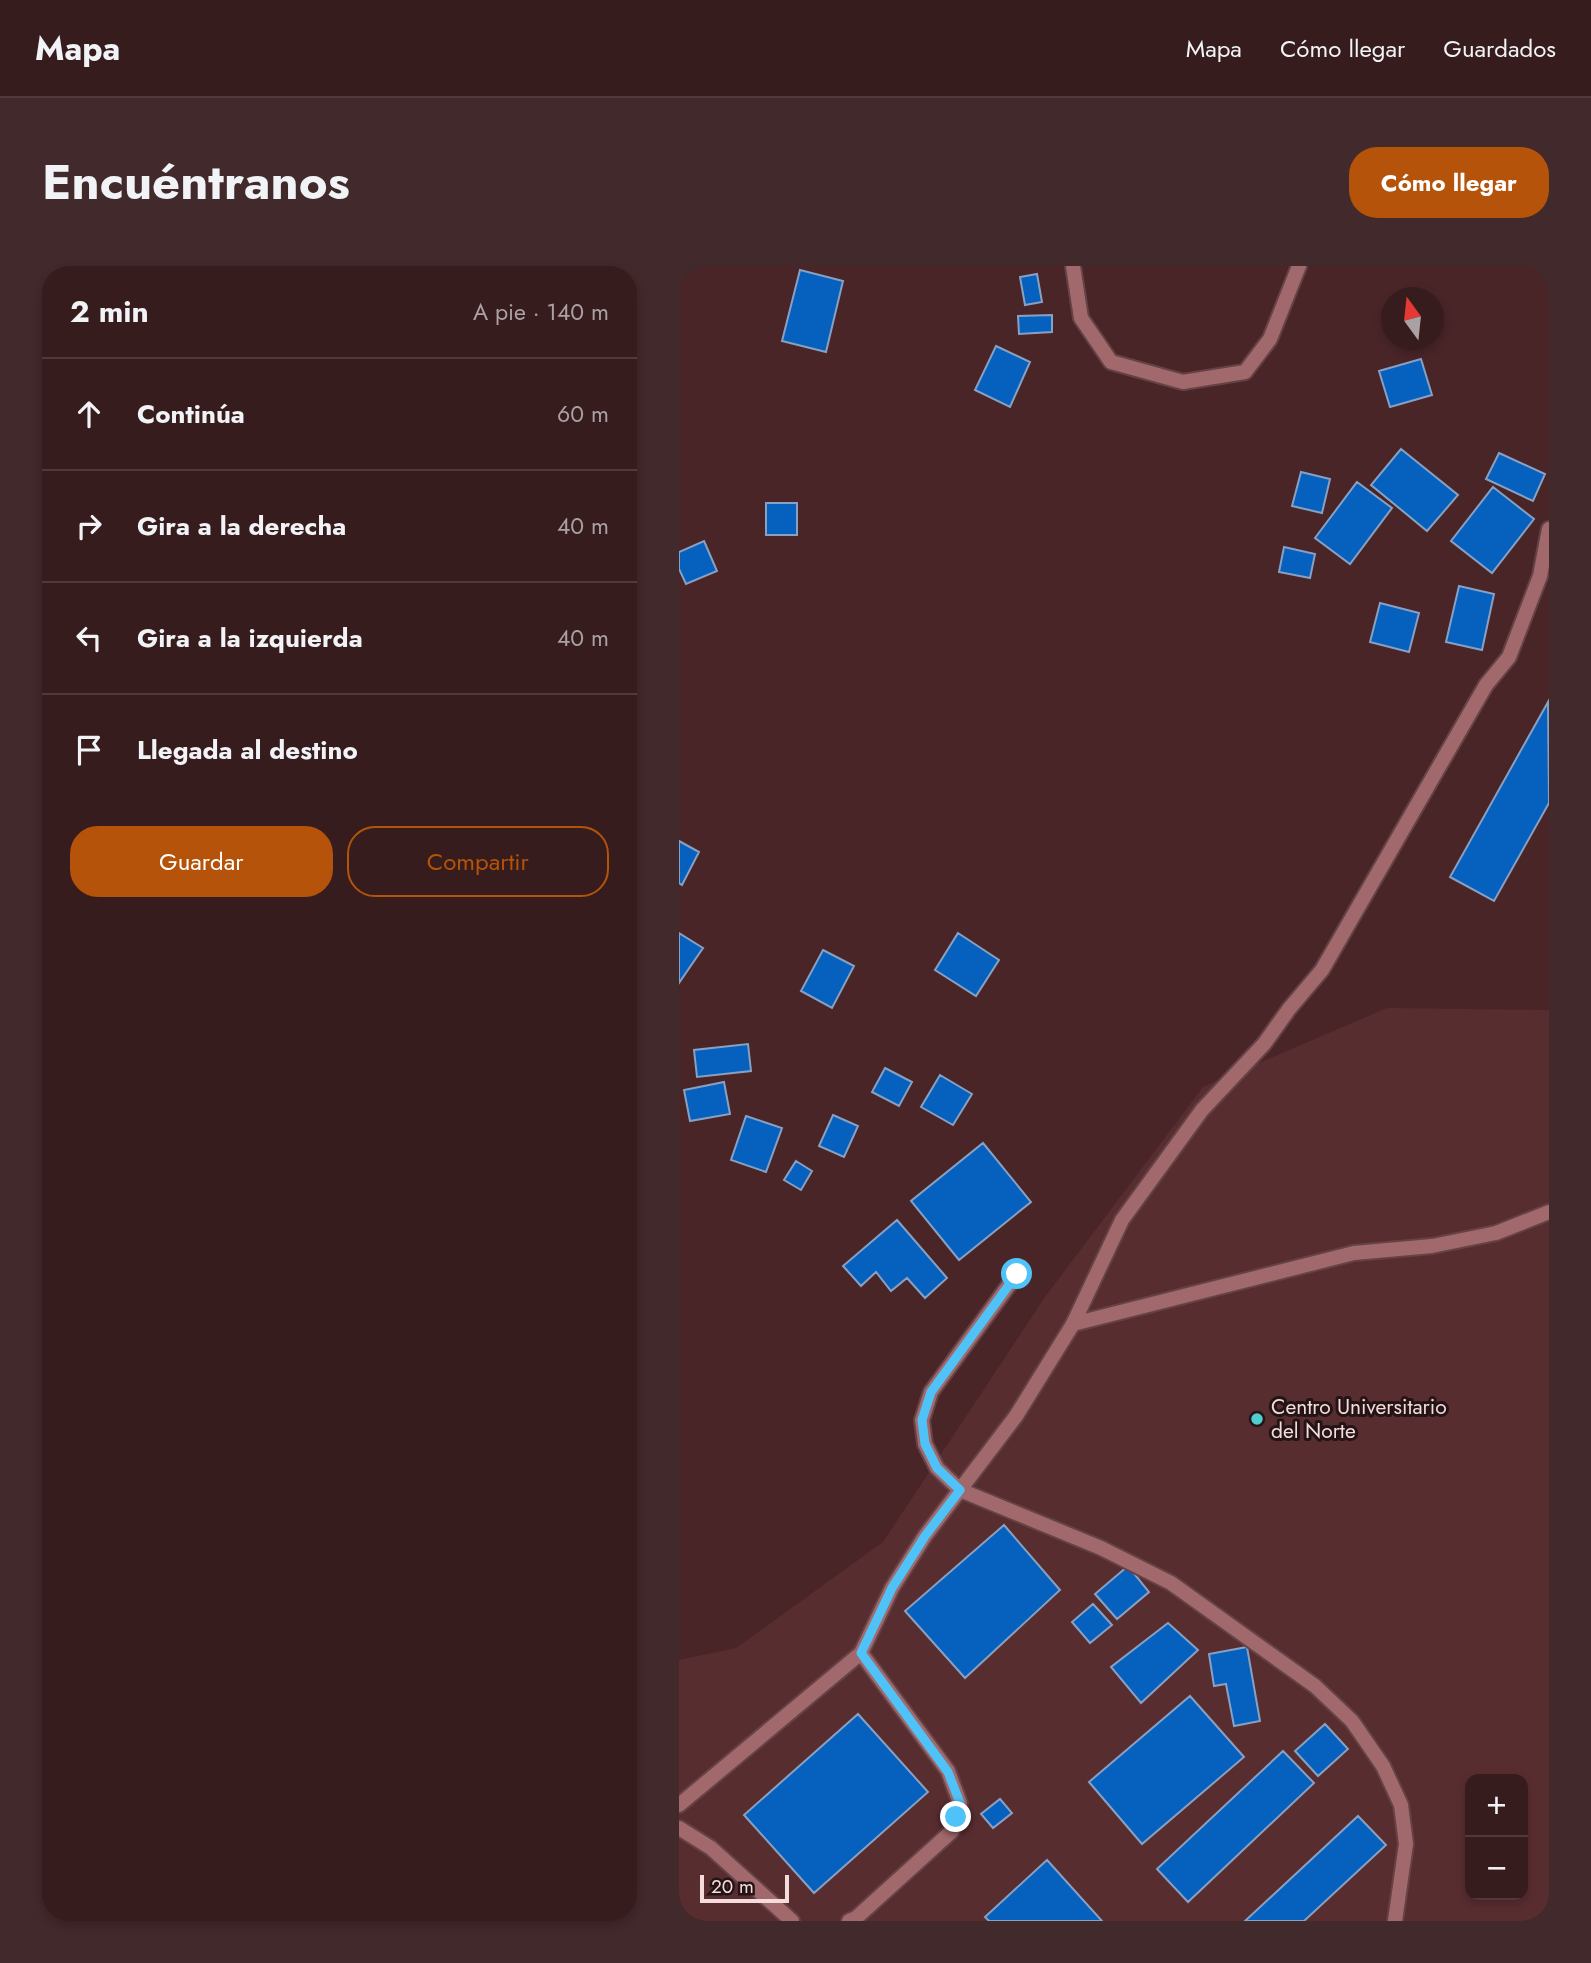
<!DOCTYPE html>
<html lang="es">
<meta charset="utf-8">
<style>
:root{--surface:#371c1e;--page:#42292b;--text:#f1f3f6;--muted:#aaa1a4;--line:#513a3c;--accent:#b45309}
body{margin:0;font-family:Jost,sans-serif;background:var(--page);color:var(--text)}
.controls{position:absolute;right:21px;bottom:21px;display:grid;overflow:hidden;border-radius:14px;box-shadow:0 4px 10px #0003}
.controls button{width:63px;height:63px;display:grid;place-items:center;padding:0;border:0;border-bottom:2px solid var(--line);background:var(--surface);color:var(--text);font:35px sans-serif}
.compass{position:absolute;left:702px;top:21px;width:63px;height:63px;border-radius:50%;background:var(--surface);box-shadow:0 4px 10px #0003;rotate:345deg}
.scale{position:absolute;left:21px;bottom:18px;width:89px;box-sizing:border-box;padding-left:7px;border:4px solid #f4dbdc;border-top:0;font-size:19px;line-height:24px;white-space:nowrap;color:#f4dbdc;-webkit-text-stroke:5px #241415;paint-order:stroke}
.stop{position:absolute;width:21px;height:21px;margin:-16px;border:5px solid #4fc3f7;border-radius:50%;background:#fff}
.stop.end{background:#4fc3f7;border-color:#fff;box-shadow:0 2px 7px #0008}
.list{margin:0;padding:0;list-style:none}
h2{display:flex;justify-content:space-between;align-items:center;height:91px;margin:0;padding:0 28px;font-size:30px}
h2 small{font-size:23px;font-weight:400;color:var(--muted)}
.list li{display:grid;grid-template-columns:46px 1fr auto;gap:21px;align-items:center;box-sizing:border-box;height:112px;padding:0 28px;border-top:2px solid var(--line)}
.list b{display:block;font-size:26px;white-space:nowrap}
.list em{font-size:23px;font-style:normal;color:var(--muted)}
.actions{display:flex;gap:14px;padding:21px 28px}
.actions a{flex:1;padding:16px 0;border:2px solid var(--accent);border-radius:28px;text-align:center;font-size:24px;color:var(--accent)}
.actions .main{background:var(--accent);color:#fff}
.icon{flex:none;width:38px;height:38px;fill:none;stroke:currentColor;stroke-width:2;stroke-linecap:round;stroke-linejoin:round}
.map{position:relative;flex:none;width:870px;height:1655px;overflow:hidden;border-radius:28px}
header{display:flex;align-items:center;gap:42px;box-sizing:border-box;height:98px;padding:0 35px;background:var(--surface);border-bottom:2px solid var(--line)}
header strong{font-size:33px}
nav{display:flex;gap:38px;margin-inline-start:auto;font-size:24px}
.intro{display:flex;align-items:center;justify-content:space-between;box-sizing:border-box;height:168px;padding:0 42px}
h1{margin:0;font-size:49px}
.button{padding:18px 32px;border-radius:28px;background:var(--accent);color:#fff;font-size:24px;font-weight:700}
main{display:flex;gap:42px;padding:0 42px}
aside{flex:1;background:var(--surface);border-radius:28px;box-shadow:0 4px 10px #0003}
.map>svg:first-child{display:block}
.built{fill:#582d30;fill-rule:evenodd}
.building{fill:#0660be;stroke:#88a0c1;stroke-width:2}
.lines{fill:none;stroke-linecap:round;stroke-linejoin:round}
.service-casing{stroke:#644245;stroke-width:18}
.minor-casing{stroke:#644245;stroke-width:18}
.service{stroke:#a2696c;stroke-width:14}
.minor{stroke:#a2696c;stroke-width:14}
.route{stroke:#4fc3f7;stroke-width:9}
.poi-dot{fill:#52cdce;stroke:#241415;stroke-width:2.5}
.labels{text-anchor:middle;stroke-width:6;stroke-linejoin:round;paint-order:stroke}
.poi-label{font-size:21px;fill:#f4dbdc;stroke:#241415;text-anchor:start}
</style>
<header>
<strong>Mapa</strong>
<nav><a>Mapa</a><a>Cómo llegar</a><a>Guardados</a></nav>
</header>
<div class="intro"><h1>Encuéntranos</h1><a class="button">Cómo llegar</a></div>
<main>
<aside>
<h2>2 min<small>A pie · 140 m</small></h2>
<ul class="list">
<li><svg class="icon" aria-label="ahead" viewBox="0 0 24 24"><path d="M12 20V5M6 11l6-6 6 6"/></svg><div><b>Continúa</b></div><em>60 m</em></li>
<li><svg class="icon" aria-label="right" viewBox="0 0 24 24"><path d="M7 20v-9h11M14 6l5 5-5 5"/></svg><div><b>Gira a la derecha</b></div><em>40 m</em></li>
<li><svg class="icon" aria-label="left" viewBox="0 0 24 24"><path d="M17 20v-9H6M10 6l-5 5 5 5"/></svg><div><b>Gira a la izquierda</b></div><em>40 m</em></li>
<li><svg class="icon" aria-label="arrive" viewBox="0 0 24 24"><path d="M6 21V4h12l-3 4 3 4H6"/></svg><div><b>Llegada al destino</b></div></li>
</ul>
<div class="actions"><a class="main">Guardar</a><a>Compartir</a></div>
</aside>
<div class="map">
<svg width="870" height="1655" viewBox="0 0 870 1655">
<rect width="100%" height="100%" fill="#492528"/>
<path class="built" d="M708,742L870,744V1655H0V1394L57,1382L204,1276L366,1031L524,821ZM791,1513H844V1629H791Z"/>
<path class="building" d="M121,4L164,15L147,86L103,75Z
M358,8L363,36L346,39L341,11Z
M373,49V66L340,68L339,50Z
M317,80L351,96L331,141L296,124Z
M742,93L753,129L711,141L700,105Z
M722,183L779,229L748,265L692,219Z
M820,187L866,208L854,235L807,213Z
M622,206L651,213L643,247L613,240Z
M678,216L713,242L671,298L636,272Z
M814,221L855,253L813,307L772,275Z
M87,237H118V269H87Z
M25,275L38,305L7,318L0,303V286Z
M605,281L636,288L631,312L600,306Z
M780,320L815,328L803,384L767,376Z
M701,337L740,347L730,386L691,376Z
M869,436L870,537L815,635L771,611Z
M0,575L20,586L3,619L0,617Z
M0,667L24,682L0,717Z
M279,667L320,694L297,730L256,704Z
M144,684L175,700L153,742L122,725Z
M69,778L72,805L18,811L15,784Z
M206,802L233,816L220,840L193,826Z
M261,809L293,828L274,859L242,841Z
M45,816L51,848L11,855L5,824Z
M154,849L179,860L165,891L140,880Z
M67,850L103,862L87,906L52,894Z
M304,877L352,936L280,994L232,935Z
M117,895L133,905L122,924L105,914Z
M218,954L268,1012L246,1032L228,1012L212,1025L197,1006L182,1020L164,1000Z
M325,1259L381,1324L286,1412L226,1345Z
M449,1300L470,1326L438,1353L416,1328Z
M414,1338L433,1359L411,1377L393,1356Z
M489,1357L519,1384L462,1437L432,1401Z
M568,1381L581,1455L555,1460L547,1418L535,1420L530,1388Z
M511,1430L565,1491L463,1578L410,1516Z
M179,1448L249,1526L135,1627L65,1549Z
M646,1458L669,1483L639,1510L616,1485Z
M604,1485L635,1517L509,1636L478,1603Z
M321,1533L333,1547L314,1562L302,1548Z
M679,1550L707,1579L625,1655H566Z
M368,1594L423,1655H310L306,1651Z
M368,1594L423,1655H310L306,1651Z"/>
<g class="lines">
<defs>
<path id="service" d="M394,0L402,52L432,96L504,116L566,106L591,73L620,0
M338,1008L252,1126L243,1154L246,1178L258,1202L281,1224L422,1282L492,1317L636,1420L673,1455L704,1500L722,1539L727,1578L716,1655
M394,1058L675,987L753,980L817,967L870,946
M0,1539L182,1387L269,1505L281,1537L273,1565L177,1652L170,1655
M0,1562L32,1582L113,1655"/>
<path id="minor" d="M182,1387L213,1322L246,1270L337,1150L394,1058L443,954L523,844L585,778L610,743L643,704L807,419L830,391L861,310L870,263"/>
</defs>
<use href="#service" class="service-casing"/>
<use href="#minor" class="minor-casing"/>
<use href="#service" class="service"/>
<use href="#minor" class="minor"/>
</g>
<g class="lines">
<path class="route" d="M277,1551L281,1537L269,1506L182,1387L213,1322L246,1270L281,1224L258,1202L246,1178L243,1154L252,1126L338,1008"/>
</g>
<circle class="poi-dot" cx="578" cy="1153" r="7"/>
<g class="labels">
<g class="poi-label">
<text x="592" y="1148">Centro Universitario<tspan x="592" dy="24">del Norte</tspan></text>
</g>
</g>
</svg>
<div class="controls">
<button>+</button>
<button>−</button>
</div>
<svg class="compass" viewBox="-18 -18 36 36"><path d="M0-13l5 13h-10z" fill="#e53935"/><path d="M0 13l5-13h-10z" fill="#aaa1a4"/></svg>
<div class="scale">20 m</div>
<div class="stop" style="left:338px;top:1008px"></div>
<div class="stop end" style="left:277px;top:1551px"></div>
</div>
</main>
